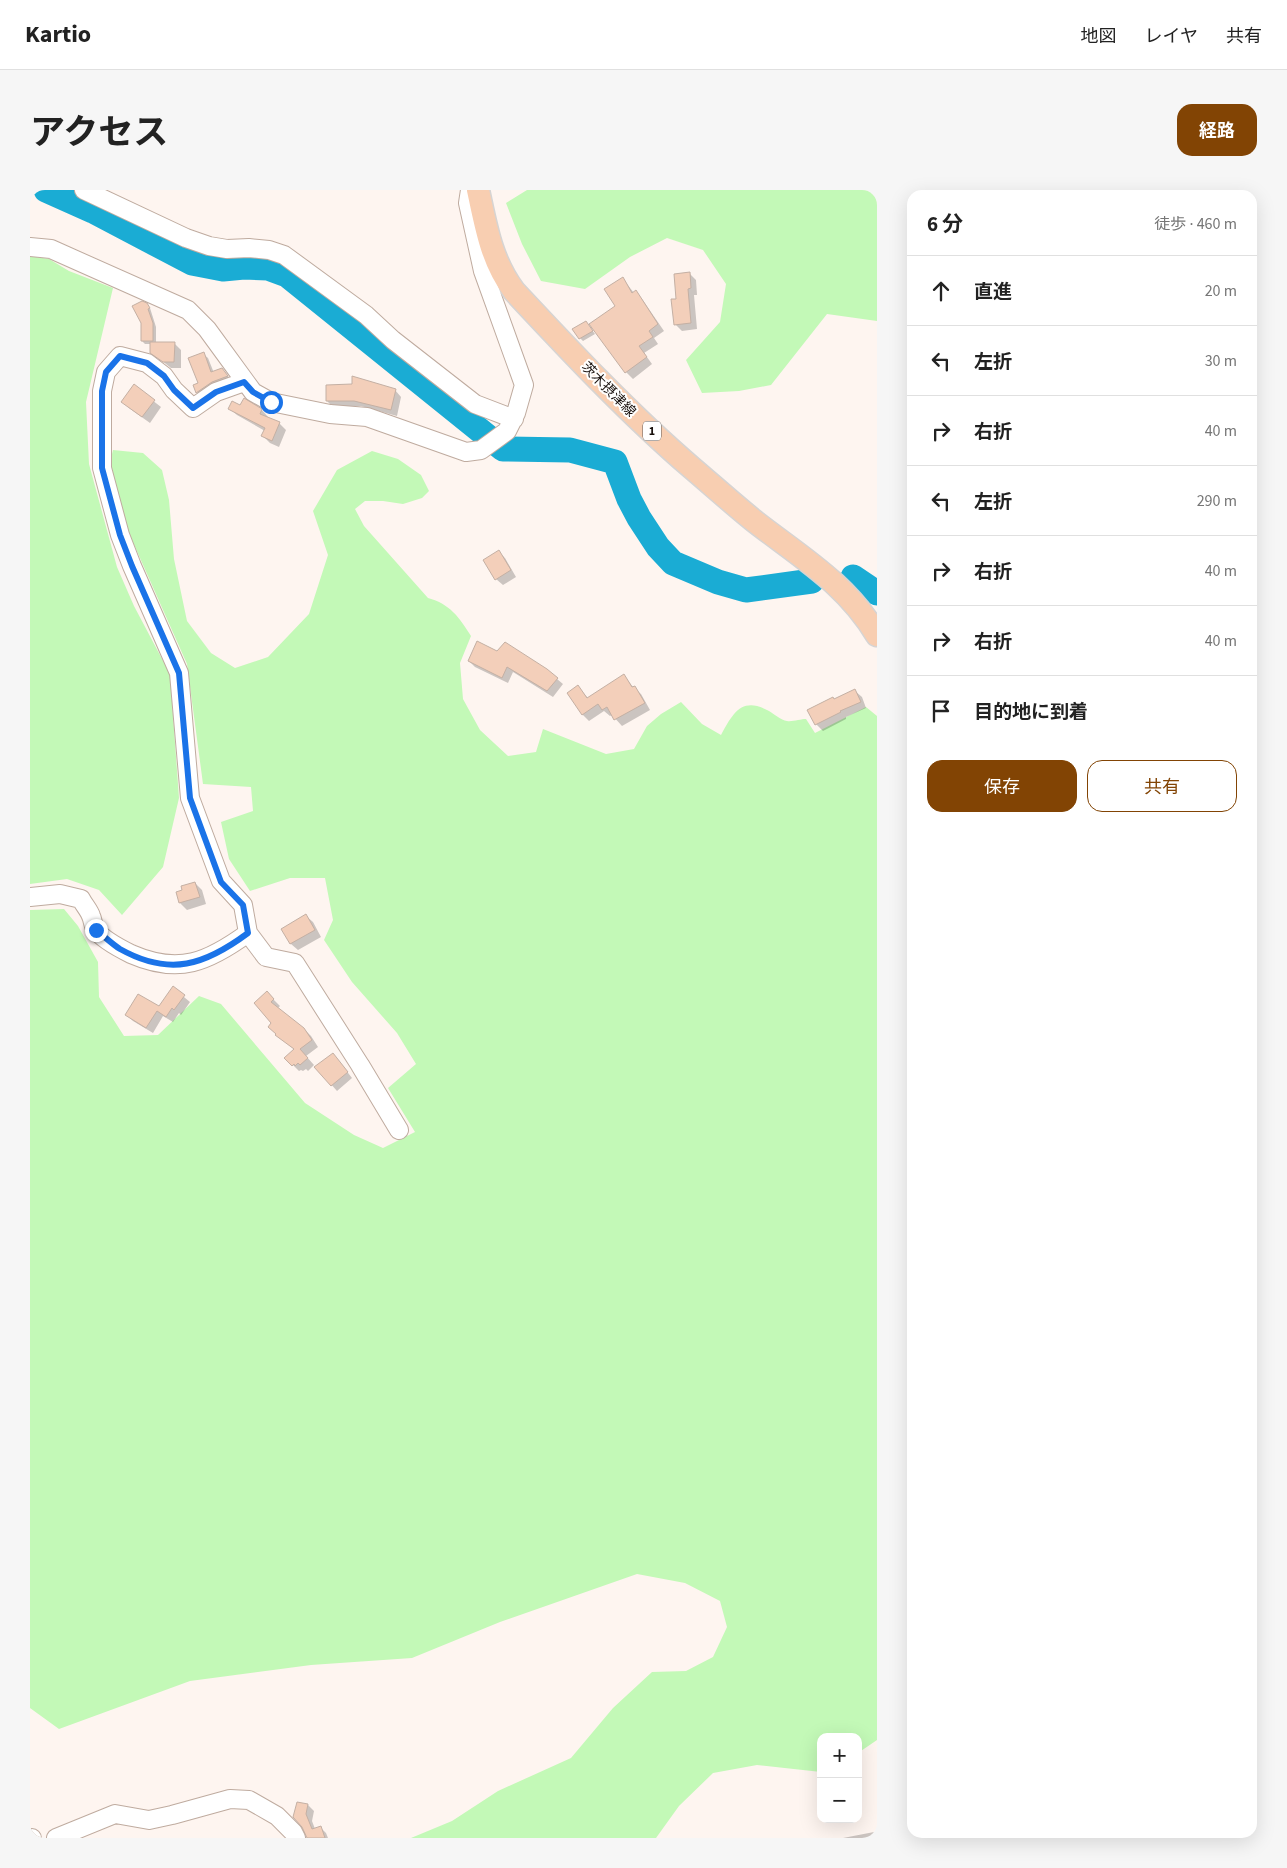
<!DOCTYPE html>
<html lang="ja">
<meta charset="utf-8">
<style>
:root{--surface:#fff;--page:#f6f6f6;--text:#222;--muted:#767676;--line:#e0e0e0;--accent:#824404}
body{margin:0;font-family:"Source Sans 3","Noto Sans JP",sans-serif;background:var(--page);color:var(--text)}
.controls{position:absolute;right:15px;bottom:15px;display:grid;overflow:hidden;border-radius:10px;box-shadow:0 5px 20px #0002}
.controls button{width:45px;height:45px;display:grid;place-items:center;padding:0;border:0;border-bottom:1px solid var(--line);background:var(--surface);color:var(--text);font:25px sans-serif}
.stop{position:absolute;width:15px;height:15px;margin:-11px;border:4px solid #1a73e8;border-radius:50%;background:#fff}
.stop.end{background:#1a73e8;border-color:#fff;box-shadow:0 1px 5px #0008}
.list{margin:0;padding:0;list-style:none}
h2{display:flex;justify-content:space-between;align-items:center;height:65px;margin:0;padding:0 20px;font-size:21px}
h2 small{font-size:16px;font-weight:400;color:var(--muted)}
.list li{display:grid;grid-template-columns:32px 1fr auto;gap:15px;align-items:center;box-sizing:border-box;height:70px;padding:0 20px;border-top:1px solid var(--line)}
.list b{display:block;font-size:19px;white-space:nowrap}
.list em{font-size:16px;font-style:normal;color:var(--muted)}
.actions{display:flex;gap:10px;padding:15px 20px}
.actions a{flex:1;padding:11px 0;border:1px solid var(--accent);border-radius:15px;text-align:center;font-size:18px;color:var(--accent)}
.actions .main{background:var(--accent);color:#fff}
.icon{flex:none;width:28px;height:28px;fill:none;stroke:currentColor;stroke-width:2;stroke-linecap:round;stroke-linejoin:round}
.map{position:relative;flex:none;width:847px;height:1648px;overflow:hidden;border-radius:15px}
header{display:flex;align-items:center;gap:30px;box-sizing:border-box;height:70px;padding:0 25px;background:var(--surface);border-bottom:1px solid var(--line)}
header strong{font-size:24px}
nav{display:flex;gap:28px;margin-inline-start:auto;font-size:18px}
.intro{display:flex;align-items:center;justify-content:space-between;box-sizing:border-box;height:120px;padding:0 30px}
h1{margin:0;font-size:35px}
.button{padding:12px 22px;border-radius:15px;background:var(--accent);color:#fff;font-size:18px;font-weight:700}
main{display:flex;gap:30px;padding:0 30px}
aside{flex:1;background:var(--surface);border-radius:15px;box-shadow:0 5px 20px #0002}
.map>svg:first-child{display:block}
.green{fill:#c3f9b7}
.shadow{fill:#0003}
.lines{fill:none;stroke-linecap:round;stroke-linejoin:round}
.river{stroke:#1aacd4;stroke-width:25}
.building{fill:#f3cfba;stroke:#c4b0a4}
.minor-casing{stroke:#bfab9f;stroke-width:20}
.major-casing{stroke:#d6d4d3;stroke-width:25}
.minor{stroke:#fff;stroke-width:18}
.major{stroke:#f8ceb1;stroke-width:22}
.route{stroke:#1a73e8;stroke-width:6}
.labels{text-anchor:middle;stroke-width:4;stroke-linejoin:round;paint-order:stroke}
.shield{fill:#fff;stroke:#5e5856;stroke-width:1}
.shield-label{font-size:12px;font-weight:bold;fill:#19110d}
.street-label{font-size:14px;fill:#19110d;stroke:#fff}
</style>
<header>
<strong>Kartio</strong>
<nav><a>地図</a><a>レイヤ</a><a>共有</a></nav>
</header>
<div class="intro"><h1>アクセス</h1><a class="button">経路</a></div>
<main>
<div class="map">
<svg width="847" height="1648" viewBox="0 0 847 1648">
<rect width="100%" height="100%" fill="#fef5f0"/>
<path class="green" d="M497,0H847V131L797,124L741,195L709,201L672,203L656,170L690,132L696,94L673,60L637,48L600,67L555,99L511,91L492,54L476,13Z
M0,66L19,69L39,81L83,98L56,212L59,274L87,377L104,416L140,484L149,608L133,677L92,725L69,700L37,689L0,694Z
M83,260L113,263L132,280L139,310L144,369L157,431L181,463L205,478L238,467L279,424L298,365L283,321L307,280L342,261L368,269L391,285L399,301L392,308L373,314L353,311H335L325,319L334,336L398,408C420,414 429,427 441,446L430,473L433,509L450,540L478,566L506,562L513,539L576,564L604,559L617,536L631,524L651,512L672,534L691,545C703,523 712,506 739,521C744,524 751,530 757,531C762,532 771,529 776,529L785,543L836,517L847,526V1550L828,1563V1547H791V1582L727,1575L683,1583L649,1616L626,1648H381L422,1631L468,1601L541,1568L583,1518L622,1482L656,1481L683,1467L697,1437L690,1411L655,1393L607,1384L470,1432L382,1468L281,1475L160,1491L29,1539L0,1518V720L34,719L48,736L68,772L69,807L94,846L128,845L169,806L191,814L275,913L324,945L353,958L385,942L358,898L386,874L367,843L322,792L294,750L303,730L295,688H260L220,701L199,669L191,632L223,621L221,597L173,594L157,474L98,341L80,272Z"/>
<path class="shadow" d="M659,83L666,90L667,105H664L667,139L652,141L645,134L648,110Z
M593,89L604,103L606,102L612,109L634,141L624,148L628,154L614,163L622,174L603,189L596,182L587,116Z
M103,117L120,118L126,137V153H144L151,160V178H141L121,162V154H115L112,151V133Z
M556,132L565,144L553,151L550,148Z
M173,164L178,168L184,183L192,179L202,191L171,207L167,202L164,196L169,194Z
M104,196L131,217L120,233L99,218Z
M365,200L371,207L367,226L331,216L303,217L297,211Z
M215,210L232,220L238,227V228L249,233L256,240L249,257L240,253L233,246L235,241L207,225L200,219L211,217Z
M469,362L475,368L486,387L473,395L466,389Z
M448,453L527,489L533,494L523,507L483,482L478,493L445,477L439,471Z
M594,486L604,498L611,504L620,520L592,536L582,525L580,526L574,521L559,531L552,524L548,497L558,508Z
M825,501L832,507L836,518L816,527V529L793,541L786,534L804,510Z
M165,693L172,700L176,714L157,720L150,713L147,703Z
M276,726L283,732L291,747L268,760L261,754L253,739Z
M143,798L160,812L151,825L149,823L143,832L133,826L123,843L103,831L97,825L129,818Z
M237,803L250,816L247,819L273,838L281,846L288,857L276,866L284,875L278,881L276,879L273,881L271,880L269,881L256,868L265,860L247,845Z
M308,870L322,888L307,901L286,877Z
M268,1613L278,1615L284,1621L282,1631L285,1639L290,1637L296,1643L298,1648H278Z
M844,1642L847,1645V1648H813Z"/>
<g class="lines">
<path class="river" d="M16,0L63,21L162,73L193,79L214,77L238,78L257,85L473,259L540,260L585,272L599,309L609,328L628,357L643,373L688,392L716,400L782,391
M823,387L847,403"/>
</g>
<path class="building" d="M660,82L661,98L658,99L661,133L644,135L641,109H646L644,84Z
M593,87L602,103L606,100L628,134L619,141L623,147L609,156L617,167L595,183L559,134L585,116L574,99Z
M112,111L117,113L120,118L118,119L123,133V151H111V133L102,116Z
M556,131L563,141L549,149L542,139Z
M120,152H145L144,172H133L120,163Z
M174,162L181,182L192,178L198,186L182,192L166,203L163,195L168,193L158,168Z
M322,186L366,199L361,220L324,211H296V195L322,194Z
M104,194L125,210L112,227L91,212Z
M214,208L232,219L230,224L250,232L242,251L231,246L235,238L198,219L202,211L210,215Z
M469,360L481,380L465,390L453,370Z
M447,451L467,461L475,452L517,479L528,488L517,501L477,477L472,488L438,471Z
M594,484L602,497L605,496L615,513L584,530L577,517L572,520L568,514L552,525L537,503L548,495L557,508Z
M825,499L831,512L810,521L811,522L785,535L777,520L803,507L804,509Z
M165,692L170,707L149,713L146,702L152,700L151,696Z
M276,724L285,740L260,754L251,739Z
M143,796L155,805L144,820L142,818L136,827L127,821L116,838L95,825L108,804L129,816Z
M237,801L244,809L241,812L274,838L282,850L270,859L278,868L270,875L268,873L265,876L264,874L262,876L254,868L264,859L245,845L246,844L238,837L241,833L224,813Z
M303,863L318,882L301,896L284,877Z
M267,1612L278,1614L276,1624L282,1639L291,1636L295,1648H277L272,1637L263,1627Z"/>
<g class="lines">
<defs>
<path id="minor" d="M54,0L156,48L179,56L197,59L219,58L239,60L254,65L336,125L363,150L445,214L484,229
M0,57L21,59L158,120L177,139L223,202L241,212L300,224L337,227L436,262L451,260L477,241L486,223L494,195L453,81L438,13L440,0
M214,192L186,202L163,218L144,200L134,186L117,173L90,166L76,182L72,201V278L90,345L102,376L149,483L160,608L191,691L213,715L218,743L236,767L265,773L330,875L369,940
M0,707L30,704L51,709C54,715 59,720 61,726C63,730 63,737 66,740C72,749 91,759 101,764C149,785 178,772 218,743
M0,1648H2
M26,1648L85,1624L119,1630L142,1625L200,1609L219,1610L247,1626L263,1642L266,1648"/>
<path id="major" d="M448,0C456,37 461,70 484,101C541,162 599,224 662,278C682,295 702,313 723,330C770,367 815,392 847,445"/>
</defs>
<use href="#minor" class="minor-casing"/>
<use href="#major" class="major-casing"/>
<use href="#minor" class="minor"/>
<use href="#major" class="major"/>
</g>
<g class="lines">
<path class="route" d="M66,740C74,746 82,754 90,759C140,787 175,775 218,743L213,715L191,692L160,608L149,483L102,376L90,345L72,278V201L76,182L90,166L117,173L134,186L144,200L163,218L186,202L214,192L223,202L241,212"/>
</g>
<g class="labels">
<rect class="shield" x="613" y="231.5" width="18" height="19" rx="4"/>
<g class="shield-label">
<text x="622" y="245">1</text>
</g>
<g class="street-label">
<text transform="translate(579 199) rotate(45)" y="5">茨木摂津線</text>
</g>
</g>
</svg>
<div class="controls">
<button>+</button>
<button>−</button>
</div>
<div class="stop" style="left:241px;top:212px"></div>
<div class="stop end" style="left:66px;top:740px"></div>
</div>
<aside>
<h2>6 分<small>徒歩 · 460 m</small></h2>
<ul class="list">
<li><svg class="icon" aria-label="ahead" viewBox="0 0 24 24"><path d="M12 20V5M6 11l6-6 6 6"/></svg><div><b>直進</b></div><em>20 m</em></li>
<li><svg class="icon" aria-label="left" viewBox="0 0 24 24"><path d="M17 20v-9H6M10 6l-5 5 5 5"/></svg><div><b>左折</b></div><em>30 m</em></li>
<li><svg class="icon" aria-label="right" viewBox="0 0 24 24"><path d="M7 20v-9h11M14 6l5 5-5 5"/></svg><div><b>右折</b></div><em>40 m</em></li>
<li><svg class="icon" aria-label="left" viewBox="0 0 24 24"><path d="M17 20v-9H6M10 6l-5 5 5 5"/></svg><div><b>左折</b></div><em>290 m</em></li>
<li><svg class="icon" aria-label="right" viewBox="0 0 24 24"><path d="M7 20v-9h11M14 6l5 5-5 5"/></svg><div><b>右折</b></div><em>40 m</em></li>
<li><svg class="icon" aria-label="right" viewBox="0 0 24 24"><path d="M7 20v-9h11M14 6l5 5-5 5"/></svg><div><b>右折</b></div><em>40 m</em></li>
<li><svg class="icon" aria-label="arrive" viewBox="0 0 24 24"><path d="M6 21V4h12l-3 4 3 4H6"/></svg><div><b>目的地に到着</b></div></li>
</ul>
<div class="actions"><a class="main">保存</a><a>共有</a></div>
</aside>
</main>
